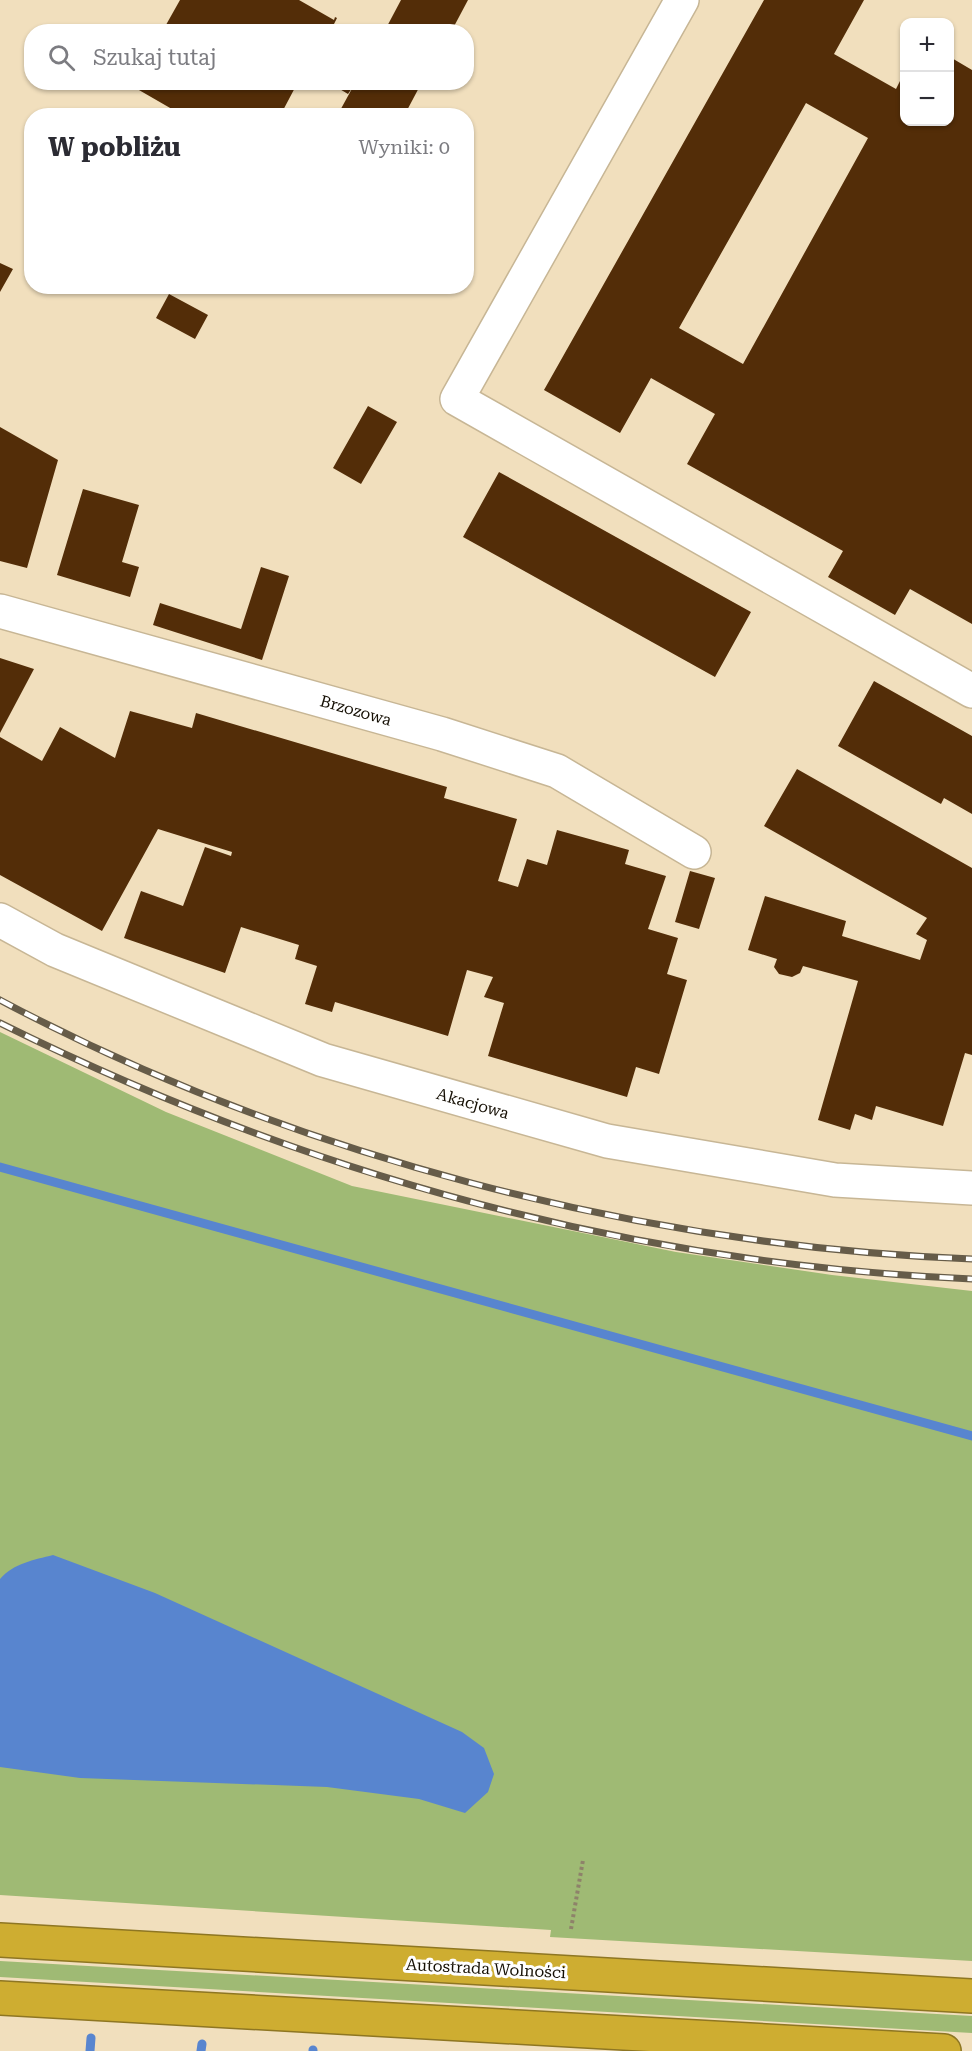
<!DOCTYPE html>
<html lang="pl">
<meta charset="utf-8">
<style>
:root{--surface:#fff;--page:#f2f2f3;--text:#2b2b33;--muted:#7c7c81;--line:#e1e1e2}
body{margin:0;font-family:"Roboto Serif",serif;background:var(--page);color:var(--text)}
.controls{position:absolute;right:18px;top:18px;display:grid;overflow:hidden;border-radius:12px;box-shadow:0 2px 4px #0004}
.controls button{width:54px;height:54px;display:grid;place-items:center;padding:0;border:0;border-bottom:2px solid var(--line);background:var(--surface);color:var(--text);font:30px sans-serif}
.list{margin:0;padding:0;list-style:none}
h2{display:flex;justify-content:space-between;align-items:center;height:78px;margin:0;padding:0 24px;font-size:26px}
h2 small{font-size:20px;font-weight:400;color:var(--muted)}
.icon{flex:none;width:33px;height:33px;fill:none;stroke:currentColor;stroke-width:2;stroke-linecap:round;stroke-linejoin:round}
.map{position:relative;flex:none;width:972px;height:2051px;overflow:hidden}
.search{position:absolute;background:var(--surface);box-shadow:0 2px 4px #0004;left:24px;top:24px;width:450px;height:66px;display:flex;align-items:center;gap:15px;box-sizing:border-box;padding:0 21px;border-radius:24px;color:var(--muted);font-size:22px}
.panel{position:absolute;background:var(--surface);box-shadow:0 2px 4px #0004;left:24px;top:108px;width:450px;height:186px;border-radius:24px}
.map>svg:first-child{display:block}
.green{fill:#9fba74}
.water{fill:#5885cf}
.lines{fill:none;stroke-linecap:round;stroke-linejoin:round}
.stream{stroke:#5885cf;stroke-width:9}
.building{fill:#532d08;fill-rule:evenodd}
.minor-casing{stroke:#c7b695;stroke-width:36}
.highway-casing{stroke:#8e7622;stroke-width:36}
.path{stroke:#8e826a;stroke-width:4;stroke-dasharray:3 3;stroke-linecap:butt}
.minor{stroke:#fff;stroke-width:33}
.highway{stroke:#cead31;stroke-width:33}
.rail-casing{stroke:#665c49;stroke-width:7}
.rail{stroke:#fff;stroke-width:4.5;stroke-dasharray:14;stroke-linecap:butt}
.labels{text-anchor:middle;stroke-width:6;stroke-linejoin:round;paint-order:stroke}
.street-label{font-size:16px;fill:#161005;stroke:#fff}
</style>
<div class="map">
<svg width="972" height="2051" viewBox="0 0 972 2051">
<rect width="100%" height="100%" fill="#f1dfbd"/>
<path class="green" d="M0,1032L166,1112L352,1186L676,1252L832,1275L972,1291V1961L550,1937L551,1930L0,1895Z
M0,1961L972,2016V2033L0,1977Z"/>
<path class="water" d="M53,1555L155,1593L462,1732L484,1748L494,1774L488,1792L465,1813L419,1799L327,1787L80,1778L0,1767V1579C14,1563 34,1560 53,1555Z"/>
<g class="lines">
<path class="stream" d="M0,1167L972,1436
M90,2051L91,2038
M201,2051L202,2044
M313,2051V2050"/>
</g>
<path class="building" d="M180,0H299L334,20L335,17L337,18L330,32H162Z
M401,0H468L451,32H384Z
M764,0H864L834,54L896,89L904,73V122H950V57L972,70V624L910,589L895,615L828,577L843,551L687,464L715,414L651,378L620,433L544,390ZM806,103L868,138L743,364L679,328Z
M134,82H298L280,116H184L132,86Z
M328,82H422L404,116H337L354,85L348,94Z
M0,263L13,269L0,292Z
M169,294L208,315L195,339L156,318Z
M368,406L397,422L361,484L333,468Z
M0,427L58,460L27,568L0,561Z
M499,472L751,612L715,677L463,537Z
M83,489L139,505L122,562L139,567L130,597L57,575Z
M261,567L289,576L262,660L153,625L160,603L241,629Z
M0,658L34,669L0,733Z
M874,681L972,736V814L944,798L941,804L838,746Z
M130,711L192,728L196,713L447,787L444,798L517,819L498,881L518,887L527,859L547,865L557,830L629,850L625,864L666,876L648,929L678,938L667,974L687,980L659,1074L636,1067L627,1097L488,1056L504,1003L484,997L493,977L467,970L448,1036L335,1002L332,1012L305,1004L317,966L295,959L299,945L241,927L225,973L124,938L141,891L183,906L205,847L231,856L232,852L158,829L102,931L0,875V737L42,761L60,727L115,758Z
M797,769L972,868V1055L965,1053L943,1126L876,1106L872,1120L855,1114L850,1130L818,1120L858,981L803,966L800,973L792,977L779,974L774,967L777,959L748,950L765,896L846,921L842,936L920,960L927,940L916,934L927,918L764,826Z
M690,871L715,878L699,929L675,922Z"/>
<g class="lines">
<defs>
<path id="minor" d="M682,0L457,399L972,691
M0,611L442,734L557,771L694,852
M0,920L55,950L323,1060L607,1141L835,1180L972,1188"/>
<path id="highway" d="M0,1940L972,1996
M0,1998L944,2051"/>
</defs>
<use href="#minor" class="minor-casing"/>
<use href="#highway" class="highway-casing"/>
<path class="path" d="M571,1929L583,1860"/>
<use href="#minor" class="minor"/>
<use href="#highway" class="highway"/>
<defs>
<path id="rail" d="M0,1000C293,1156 641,1246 972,1259
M0,1023C307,1175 629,1264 972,1279"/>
</defs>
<use href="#rail" class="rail-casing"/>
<use href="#rail" class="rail"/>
</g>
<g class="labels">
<g class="street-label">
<text transform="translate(356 710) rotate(16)" y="6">Brzozowa</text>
<text transform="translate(473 1103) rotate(16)" y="6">Akacjowa</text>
<text transform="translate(486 1968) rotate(3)" y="6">Autostrada Wolności</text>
</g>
</g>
</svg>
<div class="controls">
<button>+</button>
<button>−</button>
</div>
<div class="search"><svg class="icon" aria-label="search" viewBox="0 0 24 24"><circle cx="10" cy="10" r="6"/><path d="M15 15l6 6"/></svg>Szukaj tutaj</div>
<section class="panel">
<h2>W pobliżu<small>Wyniki: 0</small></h2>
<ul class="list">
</ul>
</section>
</div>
